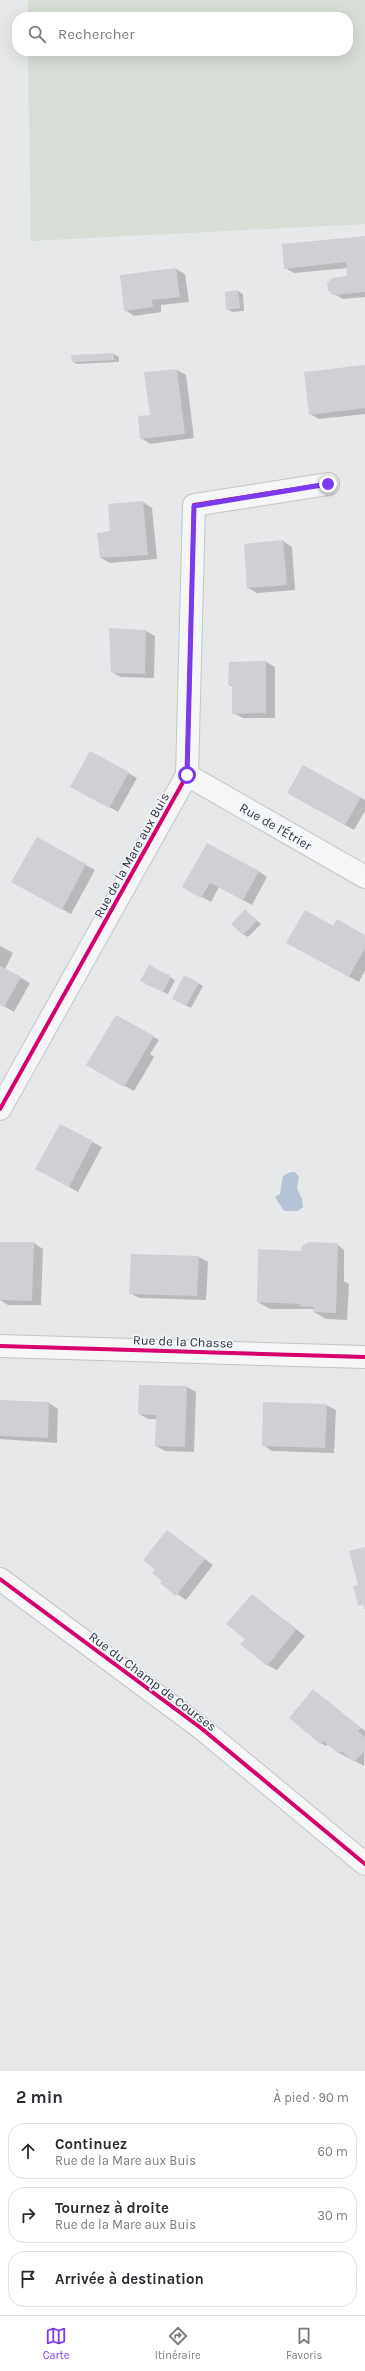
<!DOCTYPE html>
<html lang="fr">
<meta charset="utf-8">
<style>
:root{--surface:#fff;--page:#f2f2f3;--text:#2b2b33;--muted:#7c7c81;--line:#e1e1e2;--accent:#7c3aed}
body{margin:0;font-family:Karla,sans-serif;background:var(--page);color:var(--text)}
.stop{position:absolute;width:12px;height:12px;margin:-9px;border:3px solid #7c3aed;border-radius:50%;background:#fff}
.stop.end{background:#7c3aed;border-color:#fff;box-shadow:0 1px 4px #0008}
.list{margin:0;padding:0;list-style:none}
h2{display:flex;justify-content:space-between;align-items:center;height:52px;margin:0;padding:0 16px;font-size:17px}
h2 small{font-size:13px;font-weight:400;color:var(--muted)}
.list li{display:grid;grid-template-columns:26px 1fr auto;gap:12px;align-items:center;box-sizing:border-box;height:56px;margin:0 8px 8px;padding:0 8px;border:1px solid var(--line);border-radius:16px}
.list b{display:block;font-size:15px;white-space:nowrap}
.list p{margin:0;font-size:13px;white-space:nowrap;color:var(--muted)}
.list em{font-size:13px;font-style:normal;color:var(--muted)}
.icon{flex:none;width:22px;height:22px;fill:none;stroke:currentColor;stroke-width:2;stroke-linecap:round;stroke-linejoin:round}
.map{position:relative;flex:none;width:365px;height:2071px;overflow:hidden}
.search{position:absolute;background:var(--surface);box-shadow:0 4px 16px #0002;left:12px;right:12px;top:12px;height:44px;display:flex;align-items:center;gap:10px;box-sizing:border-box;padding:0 14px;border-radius:16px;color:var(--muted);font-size:15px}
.sheet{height:244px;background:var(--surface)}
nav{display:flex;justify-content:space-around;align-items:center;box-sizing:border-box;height:56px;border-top:1px solid var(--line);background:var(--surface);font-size:11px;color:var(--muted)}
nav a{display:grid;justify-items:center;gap:2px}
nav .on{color:var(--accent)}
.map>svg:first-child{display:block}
.green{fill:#d6ded6}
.water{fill:#b4c4d5}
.shadow{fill:#0003}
.building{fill:#ced0d3}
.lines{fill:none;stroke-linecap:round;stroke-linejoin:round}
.minor-casing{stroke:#c4c6c8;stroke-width:24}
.minor{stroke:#f5f6f7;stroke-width:22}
.cycleway-casing{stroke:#f4f6f9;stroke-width:6}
.cycleway{stroke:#d6006c;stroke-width:4}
.route{stroke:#7c3aed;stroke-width:5}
.labels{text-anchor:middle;stroke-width:3;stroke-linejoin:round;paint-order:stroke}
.street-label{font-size:13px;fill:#2b3445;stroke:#f4f6f9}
</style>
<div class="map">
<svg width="365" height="2071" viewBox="0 0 365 2071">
<rect width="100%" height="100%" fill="#e6e8ea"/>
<path class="green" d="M28,0H365V224L31,241L28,51H348V17H28Z"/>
<path class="water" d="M291,1172H295L299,1177L297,1188L302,1199L303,1207L298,1211H284L275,1197L280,1194L283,1176Z"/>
<path class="shadow" d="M365,237V297L343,299L334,294L348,277L347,268L294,273L285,268Z
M176,269L185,274L189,302L161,305V312L134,316L125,310L121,276Z
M238,291L243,294L244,311L232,312L227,309Z
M114,354L119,357V362L77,364L72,361Z
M365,366V414L319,419L310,414Z
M177,370L186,375L194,438L150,444L141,438Z
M143,502L152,508L157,559L110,563L101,558L112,532Z
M283,541L292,547L295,590L257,593L248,588Z
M146,631L155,636L154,678L121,677L111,672Z
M266,662L275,667V718H243L233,713V687L229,685Z
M91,752L137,778L118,812L81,791Z
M303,767L365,800V811L354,830L288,793Z
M37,839L95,870L71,914L22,887Z
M258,871L267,877L252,905L219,887L211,902L184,887Z
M245,910L261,924L248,937L243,934Z
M333,927L365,936V970L359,982L297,948Z
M0,946L13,953L5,969L30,983L14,1012L0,1004Z
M185,976L203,986L191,1008L173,999Z
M170,977L175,980L168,994L146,984Z
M116,1016L159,1040L150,1054L154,1057L134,1091L88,1065Z
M61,1125L102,1147L78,1192L46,1174Z
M0,1243H34L43,1249L41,1305H8L0,1300Z
M337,1244L344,1250V1281L349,1284L347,1320L326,1319L314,1312V1309H270L258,1302L300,1252Z
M199,1257L208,1262L206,1300L139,1298L130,1293Z
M139,1386L187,1387L196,1392L194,1452L165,1451L156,1446L157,1419H148L139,1414Z
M0,1401L49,1403L58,1409L57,1443L0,1439Z
M326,1405L336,1410L334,1453L272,1451L263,1445Z
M168,1531L213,1565L186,1600L162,1583L164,1580L155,1571Z
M252,1595L305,1636L277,1670L267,1665L249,1643Z
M313,1690L365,1731L364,1766L339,1753L328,1743L326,1746L321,1743Z"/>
<path class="building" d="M365,236V292L333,295L328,290L327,283L332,278L347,276L346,262L284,269L282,244Z
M176,268L180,297L152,300L153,307L124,311L120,275Z
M238,290L240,308L226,310L225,292Z
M114,353V360L72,362L71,355Z
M365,365V408L309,415L304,372Z
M177,369L185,434L140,439L138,416L150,415L144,372Z
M143,501L148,555L100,558L97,533L110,531L108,504Z
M283,540L287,585L247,588L244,544Z
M109,628L146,630L145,674L111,673Z
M266,661V713L232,714V685H228L229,662Z
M90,751L129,772L109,808L70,787Z
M303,765L361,797L345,825L287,793Z
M37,837L86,864L62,910L11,882Z
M207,843L259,871L243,900L210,883L201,898L182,887Z
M245,909L257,921L243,935L231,924Z
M305,910L333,926L337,919L365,935V948L349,977L286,943Z
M149,965L171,976L163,992L140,981Z
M0,966L21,977L4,1007L0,1005Z
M184,975L199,983L186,1006L172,999Z
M116,1015L154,1036L124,1087L86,1065Z
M60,1124L93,1141L69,1187L35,1169Z
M0,1242H34L32,1301L0,1300Z
M309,1242L338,1243L336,1313L313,1312L314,1307L300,1306V1304L257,1302L258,1249L300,1251L303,1245Z
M131,1254L199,1256L197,1296L129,1294Z
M139,1385L187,1386L185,1447L155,1446L156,1415L138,1414Z
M0,1400L49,1402L48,1438L0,1436Z
M263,1402L327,1404L325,1448L262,1446Z
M167,1530L205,1559L176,1596L160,1583L162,1581L152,1573L155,1570L143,1560Z
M365,1547V1609H364L363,1604L358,1606L353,1586L358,1585L349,1551Z
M252,1594L296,1630L267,1666L240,1644L245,1639L226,1624Z
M313,1689L361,1728L358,1731L365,1737V1750L354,1762L341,1751L339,1754L323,1741L320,1744L289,1718Z"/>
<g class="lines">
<defs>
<path id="minor" d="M187,775L365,877
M0,1109L187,775L194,505L328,484
M0,1346L365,1357
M0,1579L201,1728L365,1864"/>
</defs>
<use href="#minor" class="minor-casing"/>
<use href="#minor" class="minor"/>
<defs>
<path id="cycleway" d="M0,1109L187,775L194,505L328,484
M0,1346L365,1357
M0,1579L201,1728L365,1864"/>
</defs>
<use href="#cycleway" class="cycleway-casing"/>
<use href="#cycleway" class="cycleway"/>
</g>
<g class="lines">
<path class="route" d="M187,775L194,506L328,484"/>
</g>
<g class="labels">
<g class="street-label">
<text transform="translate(276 826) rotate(30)" y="5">Rue de l'Étrier</text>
<text transform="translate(131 855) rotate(-61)" y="5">Rue de la Mare aux Buis</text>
<text transform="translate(183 1341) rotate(2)" y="5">Rue de la Chasse</text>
<text transform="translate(153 1681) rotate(37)" y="5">Rue du Champ de Courses</text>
</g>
</g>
</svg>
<div class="stop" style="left:187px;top:775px"></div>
<div class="stop end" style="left:328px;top:484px"></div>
<div class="search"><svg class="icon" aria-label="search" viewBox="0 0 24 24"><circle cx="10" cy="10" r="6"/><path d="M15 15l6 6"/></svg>Rechercher</div>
</div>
<section class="sheet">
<h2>2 min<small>À pied · 90 m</small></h2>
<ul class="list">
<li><svg class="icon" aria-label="ahead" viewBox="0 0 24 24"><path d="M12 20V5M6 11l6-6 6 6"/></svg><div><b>Continuez</b><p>Rue de la Mare aux Buis</p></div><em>60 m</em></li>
<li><svg class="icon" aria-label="right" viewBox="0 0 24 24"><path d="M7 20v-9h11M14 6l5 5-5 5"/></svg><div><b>Tournez à droite</b><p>Rue de la Mare aux Buis</p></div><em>30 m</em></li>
<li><svg class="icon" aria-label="arrive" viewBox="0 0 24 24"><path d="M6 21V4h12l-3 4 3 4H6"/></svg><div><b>Arrivée à destination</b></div></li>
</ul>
</section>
<nav>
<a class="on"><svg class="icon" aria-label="map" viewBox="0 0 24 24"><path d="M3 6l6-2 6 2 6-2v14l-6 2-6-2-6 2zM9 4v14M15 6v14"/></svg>Carte</a>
<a><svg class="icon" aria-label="directions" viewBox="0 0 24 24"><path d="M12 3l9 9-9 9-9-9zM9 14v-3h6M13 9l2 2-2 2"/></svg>Itinéraire</a>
<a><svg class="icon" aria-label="saved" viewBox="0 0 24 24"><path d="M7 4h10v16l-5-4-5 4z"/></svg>Favoris</a>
</nav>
